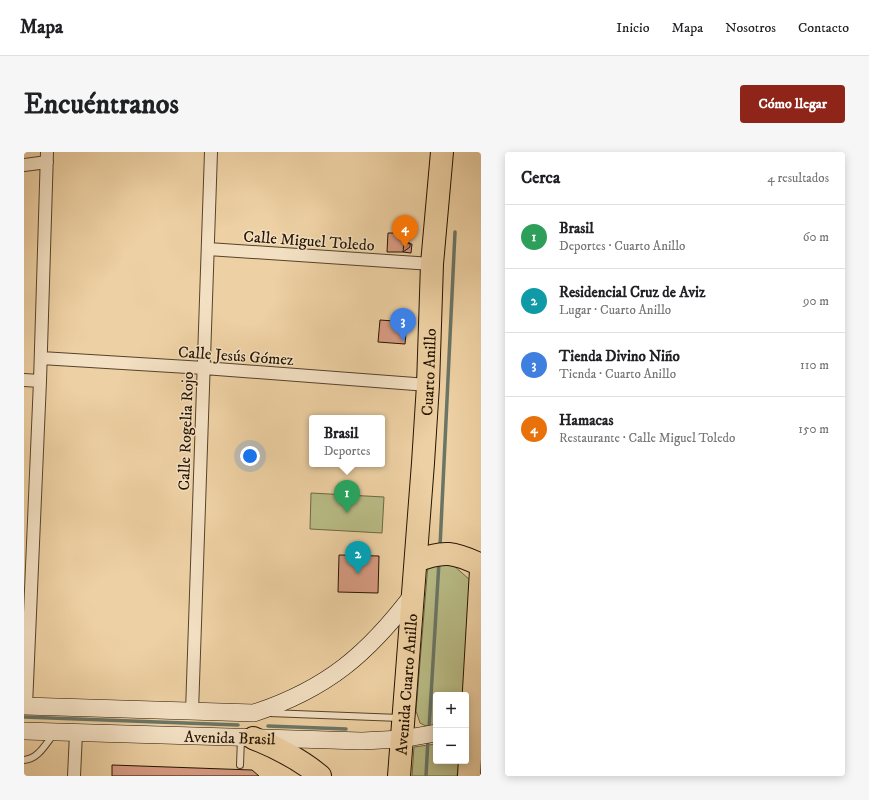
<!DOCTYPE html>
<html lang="es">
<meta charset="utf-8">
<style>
:root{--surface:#fff;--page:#f6f6f6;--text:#202124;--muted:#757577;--line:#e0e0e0;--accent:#8f2418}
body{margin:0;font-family:"IM FELL DW Pica",serif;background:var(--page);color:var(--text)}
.controls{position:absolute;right:12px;bottom:12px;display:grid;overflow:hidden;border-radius:4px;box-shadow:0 2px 10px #0003}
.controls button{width:36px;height:36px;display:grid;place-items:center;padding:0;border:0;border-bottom:1px solid var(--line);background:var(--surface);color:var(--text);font:20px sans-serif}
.you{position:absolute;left:226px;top:304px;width:14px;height:14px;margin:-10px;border:3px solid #fff;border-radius:50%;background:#1a73e8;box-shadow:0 0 0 6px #1a73e833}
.badge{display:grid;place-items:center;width:26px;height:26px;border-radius:50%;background:var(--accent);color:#fff;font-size:13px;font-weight:700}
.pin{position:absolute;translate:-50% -33px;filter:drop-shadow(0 1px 2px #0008)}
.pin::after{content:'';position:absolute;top:21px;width:14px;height:12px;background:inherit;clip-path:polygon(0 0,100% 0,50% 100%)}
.popup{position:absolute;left:285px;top:263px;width:76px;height:52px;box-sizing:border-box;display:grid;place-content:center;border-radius:4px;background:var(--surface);filter:drop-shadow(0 1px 3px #0005);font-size:13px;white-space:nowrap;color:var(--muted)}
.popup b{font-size:15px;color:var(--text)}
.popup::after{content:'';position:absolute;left:50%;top:100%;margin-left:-8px;border:8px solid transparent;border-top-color:var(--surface)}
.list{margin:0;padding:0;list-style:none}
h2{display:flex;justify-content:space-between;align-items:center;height:52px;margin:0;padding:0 16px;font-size:17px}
h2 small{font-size:13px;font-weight:400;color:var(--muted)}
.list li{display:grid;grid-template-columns:26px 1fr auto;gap:12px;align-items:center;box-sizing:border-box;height:64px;padding:0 16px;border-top:1px solid var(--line)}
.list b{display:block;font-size:15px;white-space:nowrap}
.list p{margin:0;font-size:13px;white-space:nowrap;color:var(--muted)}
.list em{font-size:13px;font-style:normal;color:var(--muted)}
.map{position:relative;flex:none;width:457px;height:624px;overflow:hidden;border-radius:4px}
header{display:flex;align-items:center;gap:24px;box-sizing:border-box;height:56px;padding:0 20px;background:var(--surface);border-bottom:1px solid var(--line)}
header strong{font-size:19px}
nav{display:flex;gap:22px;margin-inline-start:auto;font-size:14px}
.intro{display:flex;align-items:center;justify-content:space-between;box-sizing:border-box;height:96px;padding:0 24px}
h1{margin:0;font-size:28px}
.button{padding:10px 18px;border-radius:4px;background:var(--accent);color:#fff;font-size:14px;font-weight:700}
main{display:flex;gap:24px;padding:0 24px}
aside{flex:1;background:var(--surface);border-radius:4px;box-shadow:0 2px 10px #0003}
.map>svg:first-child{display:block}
.green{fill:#b8bb85;stroke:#6e6842}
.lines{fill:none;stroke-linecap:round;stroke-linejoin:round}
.stream{stroke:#6a7566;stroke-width:3.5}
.building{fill:#d89b83;stroke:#241400}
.lane-casing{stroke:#564329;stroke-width:8}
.street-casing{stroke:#564329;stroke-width:14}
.secondary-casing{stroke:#241400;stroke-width:18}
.highway-casing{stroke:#241400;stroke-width:24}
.lane{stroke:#f3e0c3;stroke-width:6}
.street{stroke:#f3e0c3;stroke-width:12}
.secondary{stroke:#f3e0c3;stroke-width:17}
.highway{stroke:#edd0a3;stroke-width:22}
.labels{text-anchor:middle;stroke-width:3;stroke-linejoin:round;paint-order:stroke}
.street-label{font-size:16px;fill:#241400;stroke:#f3e0c3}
</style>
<header>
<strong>Mapa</strong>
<nav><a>Inicio</a><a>Mapa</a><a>Nosotros</a><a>Contacto</a></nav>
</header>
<div class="intro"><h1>Encuéntranos</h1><a class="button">Cómo llegar</a></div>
<main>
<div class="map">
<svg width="457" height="624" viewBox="0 0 457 624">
<rect width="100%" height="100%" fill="#edd0a3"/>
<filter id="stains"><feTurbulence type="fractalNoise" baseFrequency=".005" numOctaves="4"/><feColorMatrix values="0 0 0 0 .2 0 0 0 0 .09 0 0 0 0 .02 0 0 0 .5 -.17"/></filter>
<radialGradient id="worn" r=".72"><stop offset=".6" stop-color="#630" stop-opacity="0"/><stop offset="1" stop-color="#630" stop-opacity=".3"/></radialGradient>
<path class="green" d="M287,341L360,345L358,381L286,377Z
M404,412L429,413L446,428L441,543H412V573L402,574L396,571L392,559Z
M412,592V609H435L433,624H388L390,595Z"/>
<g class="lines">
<path class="stream" d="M416,395L431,80
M0,565L214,573
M244,574L322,577
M405,577L415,410
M402,624L404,587"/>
</g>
<path class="building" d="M364,81H381V90L386,91V95L379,100H363Z
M380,91L388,92L387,101L379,100Z
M356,168L383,170L381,192L354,190Z
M315,403L355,404L354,441L314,440Z
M88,613L228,618L235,624H88Z"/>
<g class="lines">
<defs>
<path id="lane" d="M245,561L376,566
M0,608C14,607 21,593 29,583
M216,613L217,586"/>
<path id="street" d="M0,13L23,10
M184,97L408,112
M17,206L180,216L404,233
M0,228L16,229
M2,554L16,229L23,0
M168,560L187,0
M50,624L52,581"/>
<g id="secondary">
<path d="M0,554L230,561C303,537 344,502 390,441"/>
<path id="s1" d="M0,579L338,589L378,587L412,581"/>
</g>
<g id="highway">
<path d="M392,409C420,398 430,400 457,413"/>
<path d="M229,586C254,596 276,607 296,624"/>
<path id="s2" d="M375,624L399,311L404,233L408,112L418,0"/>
<path d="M445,624L457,418"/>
</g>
</defs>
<use href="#lane" class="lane-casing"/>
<use href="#street" class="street-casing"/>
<use href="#secondary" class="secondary-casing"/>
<use href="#highway" class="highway-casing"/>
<use href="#lane" class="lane"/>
<use href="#street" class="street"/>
<use href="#secondary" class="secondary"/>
<use href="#highway" class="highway"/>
</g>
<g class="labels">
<g class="street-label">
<text transform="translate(285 88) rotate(4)" y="6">Calle Miguel Toledo</text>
<text transform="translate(212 203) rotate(4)" y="6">Calle Jesús Gómez</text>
<text dy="6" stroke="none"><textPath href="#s2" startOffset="405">Cuarto Anillo</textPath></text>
<text transform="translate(161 279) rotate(-88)" y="6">Calle Rogelia Rojo</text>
<text dy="6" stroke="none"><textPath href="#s2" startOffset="92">Avenida Cuarto Anillo</textPath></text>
<text dy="6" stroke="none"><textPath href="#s1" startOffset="206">Avenida Brasil</textPath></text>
</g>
</g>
<rect width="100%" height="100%" filter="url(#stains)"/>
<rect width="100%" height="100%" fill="url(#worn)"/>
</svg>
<div class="controls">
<button>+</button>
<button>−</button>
</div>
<div class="you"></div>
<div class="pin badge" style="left:323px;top:361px;background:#2e9e5b">1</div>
<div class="popup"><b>Brasil</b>Deportes</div>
<div class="pin badge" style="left:334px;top:422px;background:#0f9aa8">2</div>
<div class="pin badge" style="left:379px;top:189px;background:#3f7fe0">3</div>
<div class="pin badge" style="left:381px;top:96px;background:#e8710a">4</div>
</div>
<aside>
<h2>Cerca<small>4 resultados</small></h2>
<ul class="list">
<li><span class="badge" style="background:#2e9e5b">1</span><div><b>Brasil</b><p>Deportes · Cuarto Anillo</p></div><em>60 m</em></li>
<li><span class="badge" style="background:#0f9aa8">2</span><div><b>Residencial Cruz de Aviz</b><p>Lugar · Cuarto Anillo</p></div><em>90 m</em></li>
<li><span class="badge" style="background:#3f7fe0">3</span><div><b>Tienda Divino Niño</b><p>Tienda · Cuarto Anillo</p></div><em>110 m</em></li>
<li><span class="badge" style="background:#e8710a">4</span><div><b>Hamacas</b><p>Restaurante · Calle Miguel Toledo</p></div><em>150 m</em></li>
</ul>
</aside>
</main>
